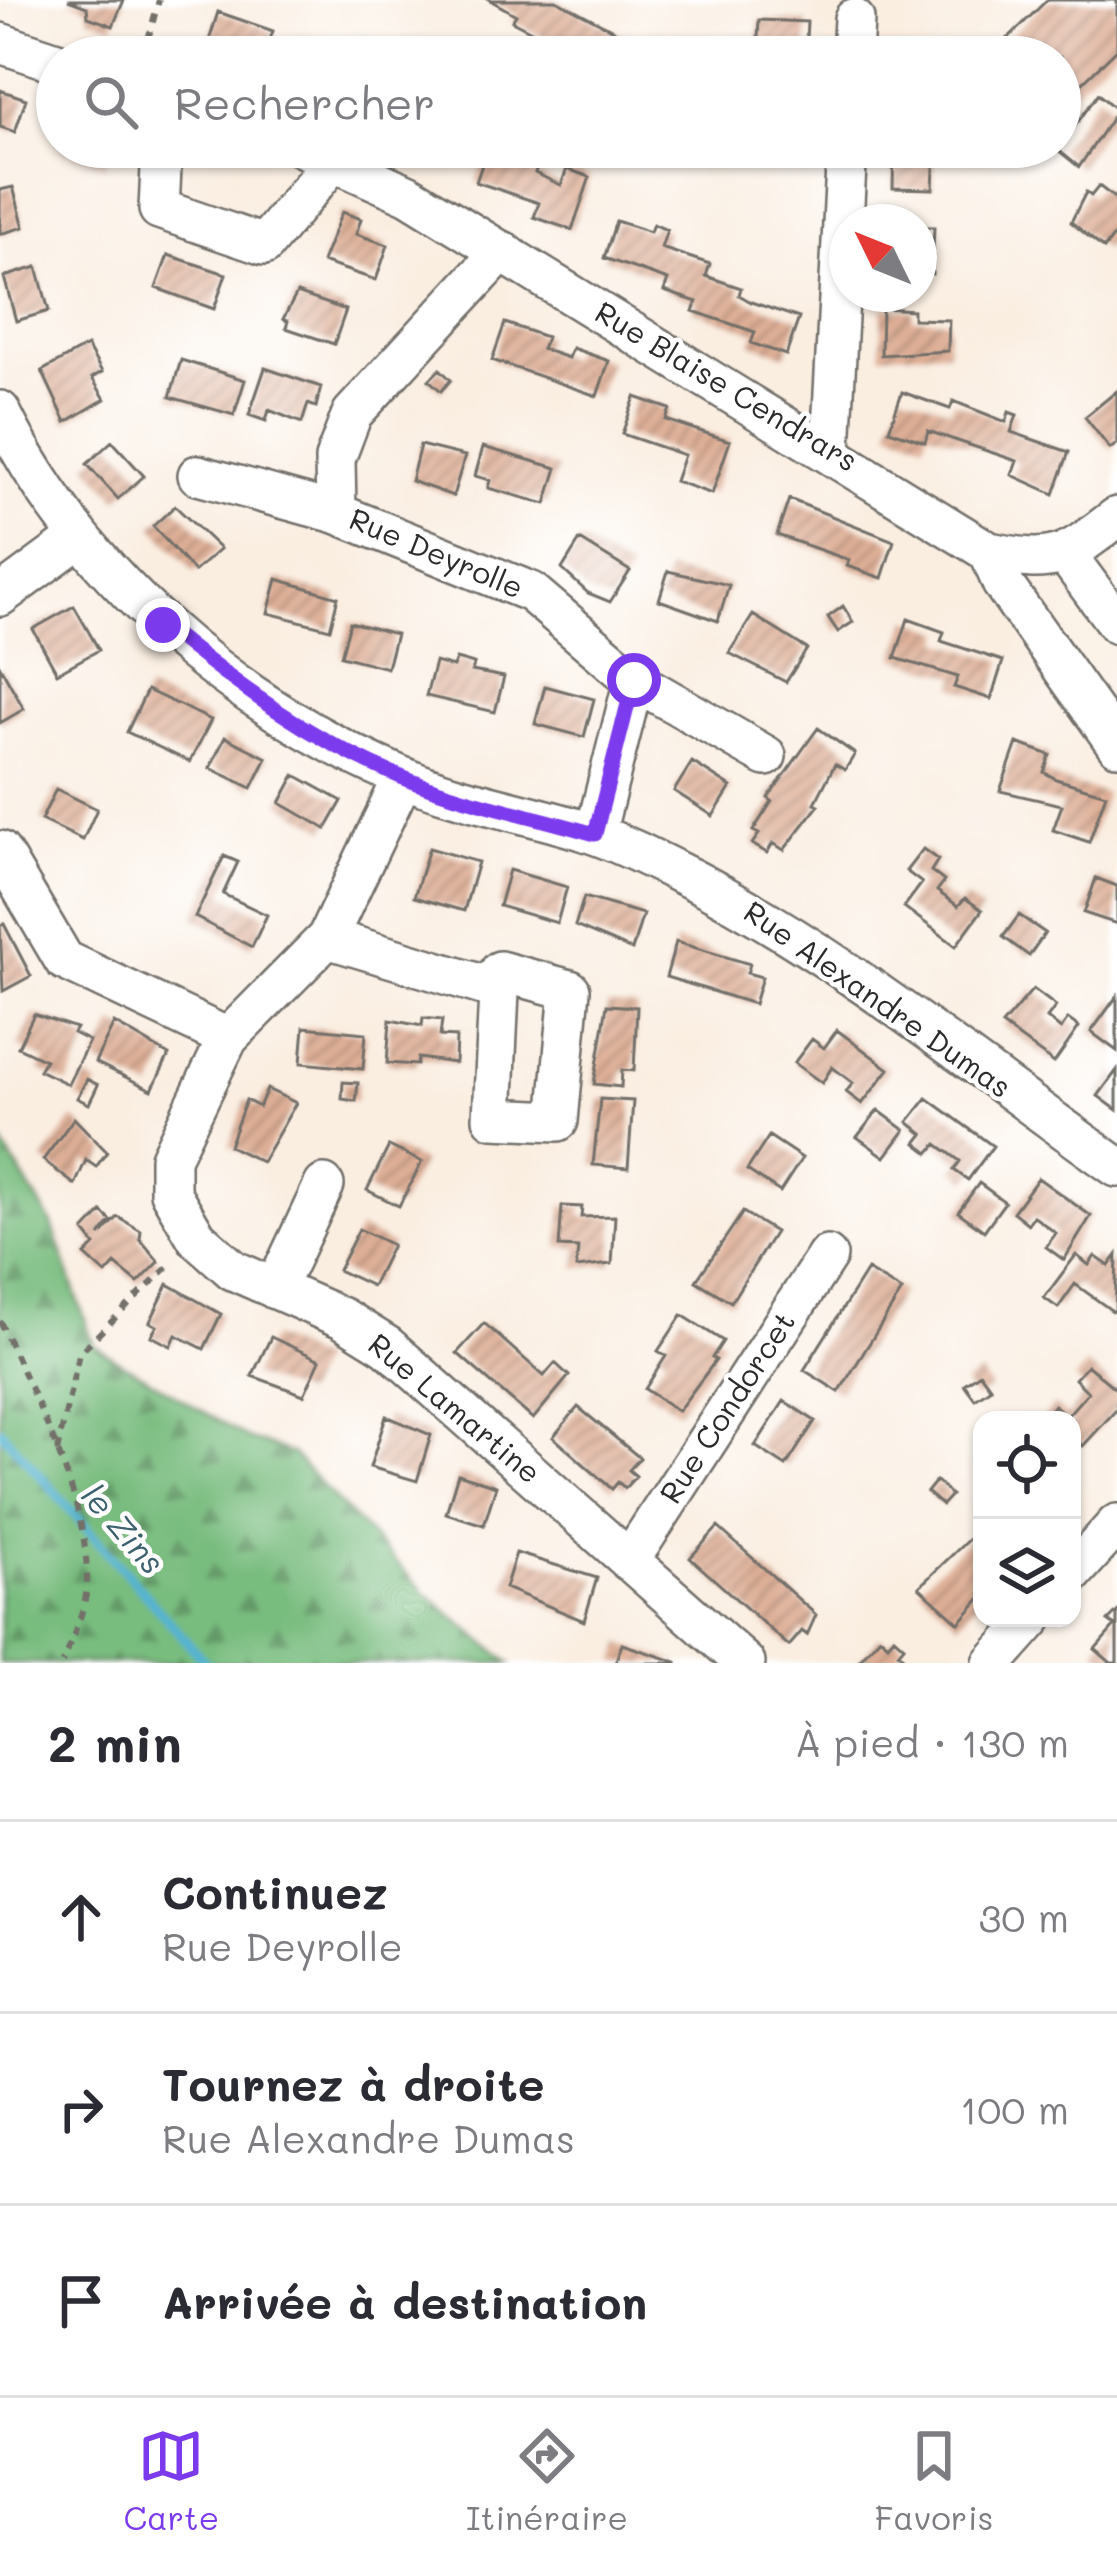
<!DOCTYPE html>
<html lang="fr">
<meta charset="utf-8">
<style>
:root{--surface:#fff;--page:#f7f7f7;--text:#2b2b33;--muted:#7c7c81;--line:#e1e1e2;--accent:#7c3aed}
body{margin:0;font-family:Mali,sans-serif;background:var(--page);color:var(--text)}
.controls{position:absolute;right:36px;bottom:36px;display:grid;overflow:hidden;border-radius:24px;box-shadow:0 3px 9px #0004}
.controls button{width:108px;height:108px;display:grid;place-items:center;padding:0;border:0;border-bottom:3px solid var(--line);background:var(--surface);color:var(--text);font:60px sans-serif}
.compass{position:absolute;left:829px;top:204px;width:108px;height:108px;border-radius:50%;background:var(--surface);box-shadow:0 3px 9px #0004;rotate:313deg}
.stop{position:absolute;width:36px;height:36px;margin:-27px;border:9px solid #7c3aed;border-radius:50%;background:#fff}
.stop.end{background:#7c3aed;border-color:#fff;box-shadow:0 3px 12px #0008}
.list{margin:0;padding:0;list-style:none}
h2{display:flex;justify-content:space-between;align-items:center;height:156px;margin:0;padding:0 48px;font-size:51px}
h2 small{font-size:39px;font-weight:400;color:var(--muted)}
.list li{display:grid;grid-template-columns:78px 1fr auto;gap:36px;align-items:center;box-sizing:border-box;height:192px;padding:0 48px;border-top:3px solid var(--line)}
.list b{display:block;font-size:45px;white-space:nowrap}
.list p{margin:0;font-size:39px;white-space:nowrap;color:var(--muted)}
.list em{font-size:39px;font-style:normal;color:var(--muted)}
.icon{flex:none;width:66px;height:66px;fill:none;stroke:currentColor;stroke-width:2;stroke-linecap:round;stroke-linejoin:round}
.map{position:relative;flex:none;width:1117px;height:1663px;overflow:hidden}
.search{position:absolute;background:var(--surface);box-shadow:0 3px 9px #0004;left:36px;right:36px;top:36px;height:132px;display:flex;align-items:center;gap:30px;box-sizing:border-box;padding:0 42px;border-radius:66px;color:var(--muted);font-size:45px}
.sheet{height:732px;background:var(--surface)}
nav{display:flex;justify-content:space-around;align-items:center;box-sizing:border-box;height:168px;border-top:3px solid var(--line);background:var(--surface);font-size:33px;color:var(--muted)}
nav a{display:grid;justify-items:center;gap:6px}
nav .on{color:var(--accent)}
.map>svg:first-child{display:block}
.forest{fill:url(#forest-firs);stroke:#527454;stroke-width:3}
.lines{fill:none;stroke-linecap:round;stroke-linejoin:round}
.stream{stroke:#55b3d3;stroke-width:9}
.building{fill:url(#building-hatch)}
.minor-casing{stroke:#736f6b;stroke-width:44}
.path{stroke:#736f6b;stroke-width:6;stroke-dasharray:9 9;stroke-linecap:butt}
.minor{stroke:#fff;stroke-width:39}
.route{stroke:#7c3aed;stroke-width:15}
.labels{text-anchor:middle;stroke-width:9;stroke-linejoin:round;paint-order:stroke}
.street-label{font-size:30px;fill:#2b2b2b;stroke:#fff}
.water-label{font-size:33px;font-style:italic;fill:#3c616e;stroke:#fff}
</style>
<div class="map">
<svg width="1117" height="1663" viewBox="0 0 1117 1663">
<defs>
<pattern id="forest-firs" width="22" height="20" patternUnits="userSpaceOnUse" patternTransform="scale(3)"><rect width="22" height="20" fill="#78bc7e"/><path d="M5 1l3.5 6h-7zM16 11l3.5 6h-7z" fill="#639967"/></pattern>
<pattern id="building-hatch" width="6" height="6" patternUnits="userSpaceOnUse" patternTransform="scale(3)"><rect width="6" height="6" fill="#deaf96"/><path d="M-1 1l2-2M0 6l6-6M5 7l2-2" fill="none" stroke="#b48f7b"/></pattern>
</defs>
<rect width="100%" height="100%" fill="#fff"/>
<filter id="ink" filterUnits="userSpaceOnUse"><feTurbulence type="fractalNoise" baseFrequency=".00833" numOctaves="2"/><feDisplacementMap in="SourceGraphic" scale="24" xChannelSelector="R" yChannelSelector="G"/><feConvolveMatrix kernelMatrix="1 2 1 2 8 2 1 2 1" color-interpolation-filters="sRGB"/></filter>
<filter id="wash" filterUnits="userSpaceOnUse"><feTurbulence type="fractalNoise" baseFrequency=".004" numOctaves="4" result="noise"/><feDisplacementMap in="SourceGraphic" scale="48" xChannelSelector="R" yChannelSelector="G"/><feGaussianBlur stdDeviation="2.7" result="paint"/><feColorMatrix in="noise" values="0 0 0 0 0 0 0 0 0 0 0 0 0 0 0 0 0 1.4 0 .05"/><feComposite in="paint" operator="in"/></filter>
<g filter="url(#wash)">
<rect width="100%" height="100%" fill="#faeee1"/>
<path class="forest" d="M0,1140L51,1222L94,1346L247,1438L292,1454L426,1594L510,1663H0Z"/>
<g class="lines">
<path class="stream" d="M0,1430L206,1663"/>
</g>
<g id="blocks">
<path class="building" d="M68,0H124L113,26L88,17L87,7Z
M490,0H556L664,57H582L512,21L516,15Z
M1047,0H1117V49L1060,104V57H989Z
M218,12L273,31L264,57H204Z
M759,20L807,22L805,57L757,55Z
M329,45L361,56V57H325Z
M0,90L26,99L15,132L0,127Z
M1098,94L1117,110L1079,167L1058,150Z
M55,147H110L105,165Z
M488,147H517L515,153L539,162L535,173L561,185L567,169L590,177L572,230L534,217L539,203L476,182Z
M894,147H935L933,189L893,188Z
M1099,186L1117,200V231L1104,249L1071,222L1086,192L1091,196Z
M13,187L24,227L0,234V190Z
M342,212L361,219L356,234L388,245L376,280L322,262Z
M616,221L650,232L653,224L667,230L661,248L710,264L706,276L741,288L739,295L751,302L799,318L786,355L751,343L755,332L693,311L697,302L664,291L668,280L604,258Z
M919,227H934L932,274L919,273Z
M168,255L226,274L214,309L156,288Z
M37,267L49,311L16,321L4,277Z
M297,293L346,310L334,344L286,328L288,321L283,319Z
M882,308L913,310V319L949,320L948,351L881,355Z
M505,323L546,337L542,349L568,358L572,348L609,361L597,396L492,360Z
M87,346L102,372L92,378L105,399L66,422L42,371Z
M181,360L245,380L234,415L170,397Z
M265,368L321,387L316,407L308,404L302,423L269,410L266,421L249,415Z
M440,369L451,380L441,391L429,380Z
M1117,391V444L1110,449L1085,417Z
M902,392L950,409L953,401L1006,422L1009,412L1017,415L1011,432L1069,452L1054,494L1012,475L1017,461L928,431L925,442L889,430Z
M635,397L670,409L666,420L730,441L712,494L675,481L684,455L622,434Z
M112,441L144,476L118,499L87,464Z
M420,445L465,456L453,496L411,481Z
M483,447L557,468L546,504L488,488L490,480L475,476Z
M789,499L894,541L882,578L847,566L849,560L777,535Z
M175,506L220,549L194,572L153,526Z
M580,540L630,571L610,602L588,593L562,569Z
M668,571L729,585L718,621L659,600Z
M277,579L338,597L330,629L268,613Z
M74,606L99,650L57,673L33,629Z
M843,606L853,622L838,632L828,617Z
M753,615L807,649L786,682L729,653Z
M908,619L944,632L941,641L1003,661L991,699L954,687L958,677L895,658Z
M350,622L396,634L387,668L341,656Z
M456,659L474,664L472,671L504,677L495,712L426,696L435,662L453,667Z
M0,666L24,709L0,723Z
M545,686L594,699L584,737L535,724Z
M147,690L211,720L190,762L127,732Z
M818,728L855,754L845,770L835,764L815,803L819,805L784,850L773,843L767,853L752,844L759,834L753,831L772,801L768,798Z
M225,737L267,758L252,788L210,768Z
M1017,743L1050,755L1044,772L1056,779L1106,794L1089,842L1053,830L1062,805L1000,791Z
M692,762L731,787L713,816L674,791Z
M295,775L342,801L326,829L280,803Z
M56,789L97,809L83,840L41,820Z
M429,848L478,862L464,911L414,897Z
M923,849L938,860L931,871L944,881L937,891L958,906L965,898L982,910L956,946L904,907L922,883L906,871Z
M224,856L238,862L223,894L267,915L252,947L195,917Z
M509,870L567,887L557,923L499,906Z
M1096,878L1117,886V924L1084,913Z
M584,897L643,914L632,950L575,926Z
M1019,915L1045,933L1029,956L1003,937Z
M4,924L31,976L3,991L0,926Z
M676,942L750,964L747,973L762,977L754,1004L666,977Z
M1033,989L1056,1006L1047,1018L1061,1029L1068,1019L1079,1027L1054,1063L1002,1025Z
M1117,996V1051L1091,1032Z
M607,1005L637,1007L634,1071L622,1070L621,1087L594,1084Z
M34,1014L76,1028L73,1033L89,1041L68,1084L39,1070L45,1060L18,1047Z
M423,1018L442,1020L440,1036L456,1037L455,1063L418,1058L417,1065L387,1063L390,1020L422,1026Z
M114,1023L169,1055L152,1090L95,1062Z
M304,1027L366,1033L363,1069L301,1063Z
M837,1030L889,1069L862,1104L846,1092L853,1083L832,1067L822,1083L794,1063L812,1039L824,1048Z
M1117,1070V1110L1098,1096Z
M87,1079L98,1085L89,1104L77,1098Z
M343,1082L358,1083L356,1101L342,1099Z
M267,1089L296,1103L262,1162L229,1146L246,1100L259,1107Z
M927,1098L993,1146L968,1180L954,1170L960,1161L937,1144L929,1153L916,1143L923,1134L908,1122Z
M600,1099L633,1101L628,1168L593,1165Z
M878,1110L905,1130L885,1157L857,1137Z
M74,1118L107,1152L96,1167L86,1160L75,1185L43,1160Z
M769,1136L802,1158L780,1192L747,1170Z
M389,1146L422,1162L399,1206L367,1190Z
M1038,1178L1091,1216L1064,1260L1046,1247L1056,1233L1033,1216L1028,1224L1013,1212Z
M979,1183L1005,1202L984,1231L958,1212Z
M562,1206L582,1207L581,1217L615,1216L612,1264L576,1268L578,1248L559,1247Z
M102,1212L111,1221L100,1236L118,1217L141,1231L140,1239L159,1262L138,1283L115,1264L106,1274L85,1255L95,1245L84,1231Z
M743,1212L775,1232L731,1302L696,1281Z
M359,1229L392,1245L372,1286L338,1270Z
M1076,1255L1089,1265L1095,1256L1109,1266L1117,1255L1115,1313L1075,1284L1058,1308L1044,1298Z
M867,1270L902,1291L839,1392L804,1370Z
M168,1284L221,1314L204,1349L176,1335L171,1346L151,1336L157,1326L150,1322Z
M682,1315L723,1341L712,1358L716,1360L678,1411L645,1389L666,1356L658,1351Z
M484,1323L544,1376L555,1363L569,1376L533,1419L457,1353Z
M271,1337L320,1360L304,1395L252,1376Z
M1087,1365L1117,1390V1409L1083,1446L1072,1437V1420H1042L1054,1405L1067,1416L1088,1392L1075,1379Z
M980,1373L991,1388L975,1399L964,1384Z
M784,1401L815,1421L786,1466L755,1446Z
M578,1407L640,1458L629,1470L636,1476L625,1488L618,1482L612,1489L553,1437Z
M386,1416L431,1435L417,1481L370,1467Z
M458,1474L496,1486L484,1525L446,1513Z
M936,1481L951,1495L942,1505L927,1492Z
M718,1527L816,1615L807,1635L802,1631L789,1646L690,1558Z
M976,1532L982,1537V1597L959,1623L919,1587Z
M516,1553L597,1578L584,1621L505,1588Z
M1117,1612V1663H1111L1095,1649L1115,1626L1108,1621Z
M880,1637L888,1644L894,1637L904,1646L898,1653L910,1663H857Z
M622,1644L677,1662V1663H615Z"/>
</g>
</g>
<g filter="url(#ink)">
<use href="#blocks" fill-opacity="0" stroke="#736f6b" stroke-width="3"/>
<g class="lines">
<defs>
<path id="minor" d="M0,43L57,62
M852,57L854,19
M162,147L159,209L264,245L335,159
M302,147L409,195L989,552C1056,565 1064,558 1117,517
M0,411C80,575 233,705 400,776C460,802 528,812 591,833C624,844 658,862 690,878C841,956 978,1069 1117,1167
M831,450L847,147
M198,475L336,513L531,592L634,680L766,756
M336,513L335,459L352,414L502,251
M989,552L1002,583L1117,745
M1067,556L1117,624
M0,596L80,537
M403,778L327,938L228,1038L170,1158V1192L197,1238L233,1270L342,1318L387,1346L745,1663
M595,834L634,680
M0,851L64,960L228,1038
M327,938L499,990
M500,971L570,990L558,1121L493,1118Z
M275,1289L324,1185
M629,1561L827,1256
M1072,1574L1117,1524
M993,1663L1033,1618"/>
</defs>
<use href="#minor" class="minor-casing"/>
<path class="path" d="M143,57L159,0
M0,1321C34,1401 89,1494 87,1584C86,1610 72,1638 62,1663
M57,1452L79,1353L173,1262"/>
<use href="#minor" class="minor"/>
</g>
</g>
<g class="lines" filter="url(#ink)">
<path class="route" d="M163,625C236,685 313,741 401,777C463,802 531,815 595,834L634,680"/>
</g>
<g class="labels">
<g class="street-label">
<text transform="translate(726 387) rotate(31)" y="10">Rue Blaise Cendrars</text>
<text transform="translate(436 554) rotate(23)" y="10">Rue Deyrolle</text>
<text transform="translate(877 1000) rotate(35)" y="10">Rue Alexandre Dumas</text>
<text transform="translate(728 1408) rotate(-57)" y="10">Rue Condorcet</text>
<text transform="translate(454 1409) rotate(40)" y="10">Rue Lamartine</text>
</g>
<g class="water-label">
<text transform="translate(123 1529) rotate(49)" y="12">le Zins</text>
</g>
</g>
</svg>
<div class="controls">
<button><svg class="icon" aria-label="locate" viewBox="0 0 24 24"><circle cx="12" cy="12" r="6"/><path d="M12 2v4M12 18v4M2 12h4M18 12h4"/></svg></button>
<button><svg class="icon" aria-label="layers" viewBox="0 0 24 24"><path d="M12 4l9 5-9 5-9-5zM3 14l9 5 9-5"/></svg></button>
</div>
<svg class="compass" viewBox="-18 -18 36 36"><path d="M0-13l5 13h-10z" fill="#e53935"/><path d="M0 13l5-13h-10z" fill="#7c7c81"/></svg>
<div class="stop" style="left:634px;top:680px"></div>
<div class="stop end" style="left:163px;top:625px"></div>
<div class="search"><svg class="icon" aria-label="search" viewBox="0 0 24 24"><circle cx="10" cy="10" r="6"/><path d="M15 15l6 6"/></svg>Rechercher</div>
</div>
<section class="sheet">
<h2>2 min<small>À pied · 130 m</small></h2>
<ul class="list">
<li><svg class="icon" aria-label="ahead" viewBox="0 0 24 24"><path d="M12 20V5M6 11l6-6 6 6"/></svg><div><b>Continuez</b><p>Rue Deyrolle</p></div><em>30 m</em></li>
<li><svg class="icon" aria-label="right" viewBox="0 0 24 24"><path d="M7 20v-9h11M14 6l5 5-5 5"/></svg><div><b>Tournez à droite</b><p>Rue Alexandre Dumas</p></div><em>100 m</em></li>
<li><svg class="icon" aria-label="arrive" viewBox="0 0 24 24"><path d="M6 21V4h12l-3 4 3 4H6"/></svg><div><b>Arrivée à destination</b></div></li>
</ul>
</section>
<nav>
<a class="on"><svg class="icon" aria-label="map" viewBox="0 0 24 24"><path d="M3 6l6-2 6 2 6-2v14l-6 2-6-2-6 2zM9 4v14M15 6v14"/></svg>Carte</a>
<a><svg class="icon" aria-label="directions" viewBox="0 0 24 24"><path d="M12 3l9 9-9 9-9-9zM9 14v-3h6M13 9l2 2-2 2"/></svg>Itinéraire</a>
<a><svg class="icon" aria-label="saved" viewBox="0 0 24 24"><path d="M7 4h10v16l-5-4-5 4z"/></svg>Favoris</a>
</nav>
